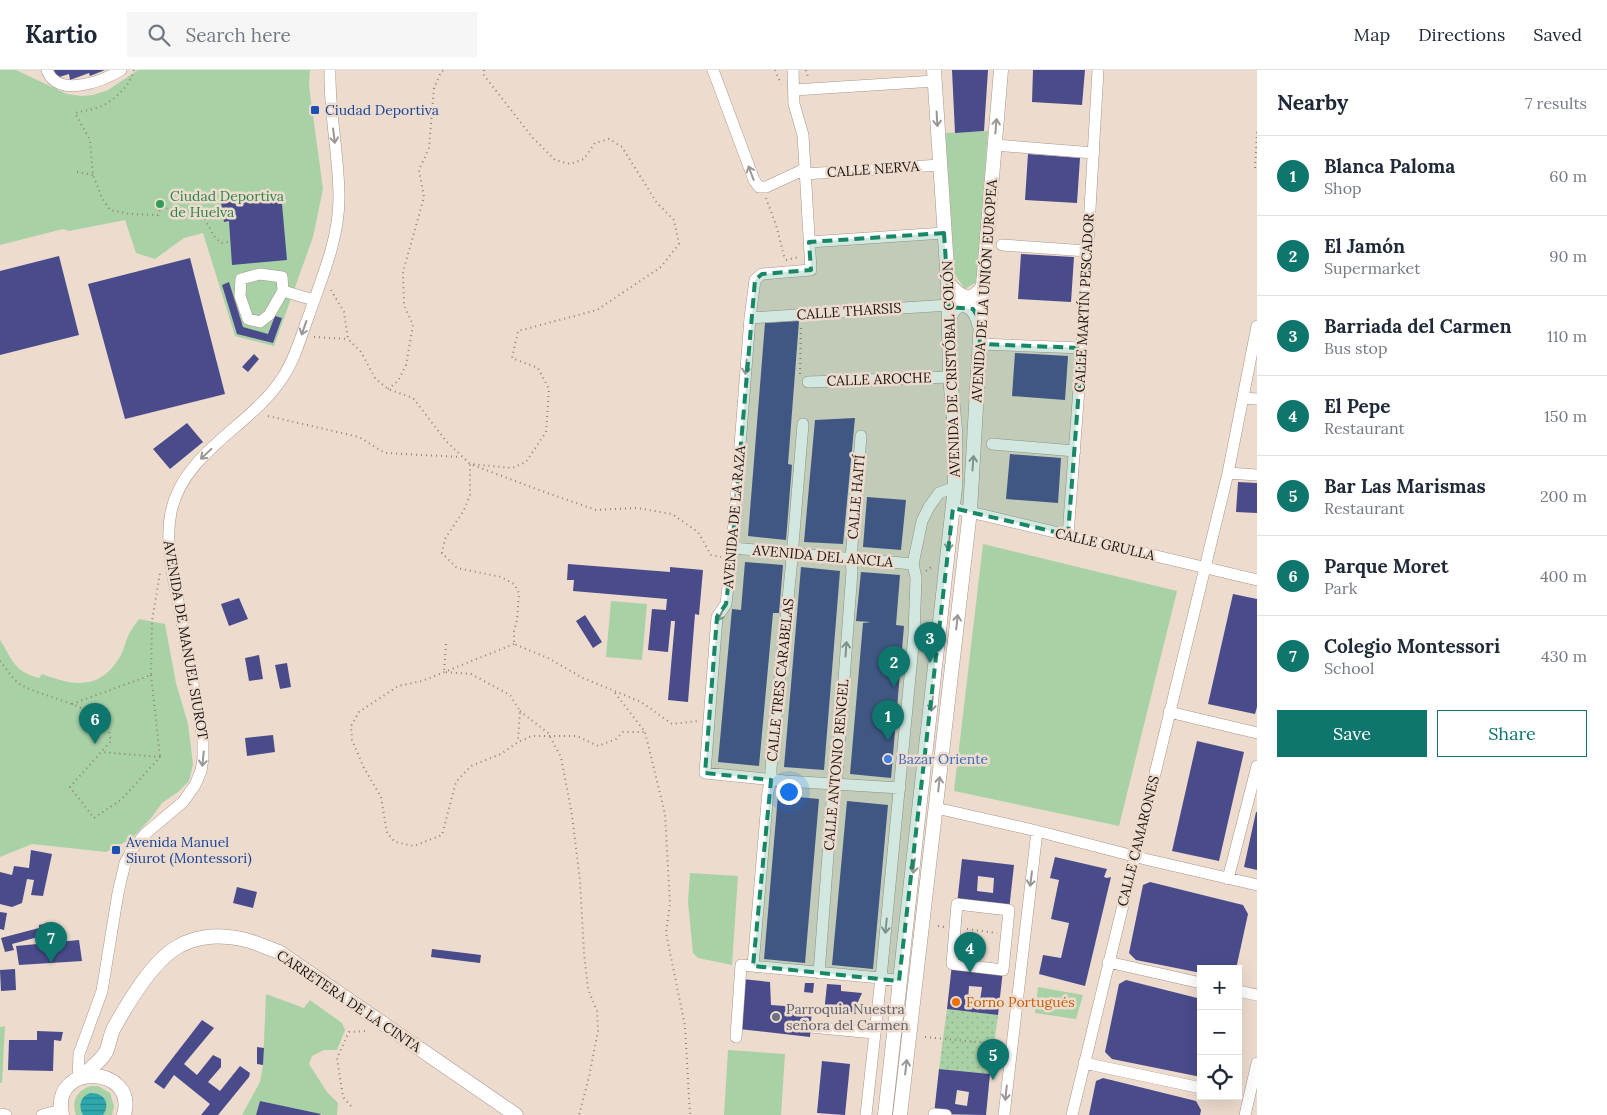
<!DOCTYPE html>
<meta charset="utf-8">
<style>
:root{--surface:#fff;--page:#f6f6f7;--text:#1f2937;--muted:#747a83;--line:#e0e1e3;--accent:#0f766e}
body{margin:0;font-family:Lora,serif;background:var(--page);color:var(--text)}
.controls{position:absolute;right:15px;bottom:15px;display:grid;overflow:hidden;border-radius:0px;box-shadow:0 5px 20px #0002}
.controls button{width:45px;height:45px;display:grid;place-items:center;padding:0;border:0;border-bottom:1px solid var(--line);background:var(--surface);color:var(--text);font:25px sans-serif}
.you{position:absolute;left:788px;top:721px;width:18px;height:18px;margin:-12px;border:4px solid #fff;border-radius:50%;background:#1a73e8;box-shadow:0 0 0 8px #1a73e833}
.badge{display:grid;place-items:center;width:32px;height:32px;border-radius:50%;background:var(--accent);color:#fff;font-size:16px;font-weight:700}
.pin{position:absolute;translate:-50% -41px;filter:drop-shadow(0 1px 2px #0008)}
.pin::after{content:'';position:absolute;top:26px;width:18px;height:15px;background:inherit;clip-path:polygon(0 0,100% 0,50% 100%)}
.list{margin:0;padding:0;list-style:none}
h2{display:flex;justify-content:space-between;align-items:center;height:65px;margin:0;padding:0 20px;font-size:21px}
h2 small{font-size:16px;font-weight:400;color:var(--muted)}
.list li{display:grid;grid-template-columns:32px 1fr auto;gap:15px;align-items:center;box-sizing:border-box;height:80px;padding:0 20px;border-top:1px solid var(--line)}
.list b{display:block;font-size:19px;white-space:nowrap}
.list p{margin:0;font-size:16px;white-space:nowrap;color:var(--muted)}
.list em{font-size:16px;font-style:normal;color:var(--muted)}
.actions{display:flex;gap:10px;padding:15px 20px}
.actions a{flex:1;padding:11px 0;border:1px solid var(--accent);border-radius:0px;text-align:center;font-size:18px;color:var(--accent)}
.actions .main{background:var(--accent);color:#fff}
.icon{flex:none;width:28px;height:28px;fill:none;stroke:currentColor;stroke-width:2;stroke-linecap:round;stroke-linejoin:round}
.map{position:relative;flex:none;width:1257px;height:1045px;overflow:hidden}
header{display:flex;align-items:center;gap:30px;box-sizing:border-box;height:70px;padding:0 25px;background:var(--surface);border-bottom:1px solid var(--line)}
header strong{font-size:24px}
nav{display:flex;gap:28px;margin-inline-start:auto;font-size:18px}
.search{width:350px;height:45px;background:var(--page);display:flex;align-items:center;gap:12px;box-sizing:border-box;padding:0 18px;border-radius:0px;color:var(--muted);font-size:19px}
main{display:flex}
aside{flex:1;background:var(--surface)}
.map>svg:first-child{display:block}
.green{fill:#a9d1a6}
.garden{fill:url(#garden-dots)}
.water{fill:url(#water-rules)}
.building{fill:#4a4b8b;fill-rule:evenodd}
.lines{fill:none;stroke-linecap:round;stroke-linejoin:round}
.minor-casing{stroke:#a8968a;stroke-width:12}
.major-casing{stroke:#a8968a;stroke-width:15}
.path{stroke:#8f8279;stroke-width:2;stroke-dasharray:1 4;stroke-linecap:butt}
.minor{stroke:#fff;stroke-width:11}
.major{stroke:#fff;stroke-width:14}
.oneway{stroke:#999694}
.marked{fill:#178765;fill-opacity:0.2;stroke:#178765;stroke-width:4;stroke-dasharray:10 6;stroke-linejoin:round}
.transit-dot{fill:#1a4fb4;stroke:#eddbce;stroke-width:2}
.leisure-dot{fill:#2e9e5b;stroke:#eddbce;stroke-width:2}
.shop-dot{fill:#3f7fe0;stroke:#eddbce;stroke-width:2}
.food-dot{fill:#e8710a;stroke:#eddbce;stroke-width:2}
.worship-dot{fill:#6b7280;stroke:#eddbce;stroke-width:2}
.labels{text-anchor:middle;stroke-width:5;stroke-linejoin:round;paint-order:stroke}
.transit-label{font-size:14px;fill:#164399;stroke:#eddbce;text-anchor:start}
.street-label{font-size:14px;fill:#1c1611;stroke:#eddbce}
.leisure-label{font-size:14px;fill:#27864d;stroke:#eddbce;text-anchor:start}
.shop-label{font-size:14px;fill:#366cbe;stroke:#eddbce;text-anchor:start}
.food-label{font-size:14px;fill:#c56008;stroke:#eddbce;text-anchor:start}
.worship-label{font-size:14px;fill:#5b616d;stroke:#eddbce;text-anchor:start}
</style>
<header>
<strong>Kartio</strong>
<div class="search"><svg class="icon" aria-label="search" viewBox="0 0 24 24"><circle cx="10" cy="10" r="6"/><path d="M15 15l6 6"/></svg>Search here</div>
<nav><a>Map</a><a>Directions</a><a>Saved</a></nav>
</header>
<main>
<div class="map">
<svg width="1257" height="1045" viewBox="0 0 1257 1045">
<defs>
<pattern id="garden-dots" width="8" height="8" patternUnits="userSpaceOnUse" patternTransform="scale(1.25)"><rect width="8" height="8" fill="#a9d1a6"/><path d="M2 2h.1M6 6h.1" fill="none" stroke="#91b38e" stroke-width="1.8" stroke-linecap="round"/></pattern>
<pattern id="water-rules" width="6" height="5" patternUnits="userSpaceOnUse" patternTransform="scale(1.25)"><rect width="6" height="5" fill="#2ea8ad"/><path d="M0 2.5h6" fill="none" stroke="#26888b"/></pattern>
</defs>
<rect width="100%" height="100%" fill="#eddbce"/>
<path class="green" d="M0,0H16L67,24L82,26L93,25L108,20L138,0H310L309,16L323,119L313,167L274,276L235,266L203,163L184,168L155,189L136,183L125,150L69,161L63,159L0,175Z
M988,61L977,212L965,219L955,205L945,63Z
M983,474L1177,521L1119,756L954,721Z
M611,531L647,534L642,590L606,587Z
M139,549L165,554L176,613L188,654L193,694L189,711L178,722L162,733L151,748L131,769L106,782L32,774L0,787V570C13,590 13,601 39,608L42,604C71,615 98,621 118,590C124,582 125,571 130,562C133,557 136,553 139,549Z
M690,803L738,806L732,895L698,888L693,883L688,832Z
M1038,917L1083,925L1076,949L1035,943Z
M266,924L304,938L310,930L342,953L345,960L337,980H324L312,986L309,994L327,1022L338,1033L337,1045H324L260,1031L256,1045H242L260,1012L263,995Z
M5,956L2,1013H0V957Z
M728,980L785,984L781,1045H724Z
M91,1016H98L110,1023L114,1036L112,1045H76C71,1031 77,1020 91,1016Z"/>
<path class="garden" d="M947,939L998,945L990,1004L939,999Z"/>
<path class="water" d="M90,1023C104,1022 111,1034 103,1045H83C78,1036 80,1027 90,1023Z"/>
<path class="building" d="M54,0H105L90,6L89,3L70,10L69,4L56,8Z
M952,0H988L984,61L955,63Z
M1033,0H1085L1082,35L1032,32Z
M1028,84L1080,88L1077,133L1025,130Z
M278,126V134H282L287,190L232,195L229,151L224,152L221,132L258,130L259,127Z
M1021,184L1074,187L1071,232L1018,229Z
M59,186L79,265L0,285V201Z
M190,188L225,324L125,349L88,214Z
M229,212L243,257L268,264L275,246L282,248L273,273L237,264L222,215Z
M799,251L788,394L792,395L786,470L748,466L765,253Z
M1015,283L1068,286L1065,330L1012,326Z
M254,284L259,289L248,302L242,297Z
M855,348L843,474L804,472L815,350Z
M187,353L203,372L170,399L153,379Z
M1010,384L1061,388L1058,433L1006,429Z
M1238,412L1257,413V443L1236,442Z
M867,427L906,430L901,480L863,477Z
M745,492L783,495L779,543H773L759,696L718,692L732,539L741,540Z
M568,494L670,502V497L703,500L699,545L695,544L688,632L668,630L675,551H671L668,582L648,580L652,539L666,540L667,529L573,521L574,510H567Z
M801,497L840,501L824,700L784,697Z
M861,502L900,505L896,555L904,556L891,708L850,704L863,553L871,552L856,551Z
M1233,524L1257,529V637L1255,644L1208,634Z
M239,528L248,549L229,556L221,534Z
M585,545L602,572L593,578L576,551Z
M259,585L263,609L249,611L245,588Z
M287,593L291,617L280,619L275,595Z
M273,665L275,682L247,686L245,668Z
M1197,671L1244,682L1219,791L1172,781Z
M778,725L819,729L805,893L764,889Z
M847,731L888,735L873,899L832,895Z
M1256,742H1257V800L1244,797Z
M31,780L52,784L43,826L31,825L34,810L27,809L22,833L12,837L0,834V802L12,805L14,796L29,798Z
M1055,787L1107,799L1104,807L1107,808L1111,807L1085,916L1039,904L1043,885L1061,888L1069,853L1051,849L1059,810L1050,808Z
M962,789L1014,795L1009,840L957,834ZM978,806L994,808L993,823L977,821Z
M1150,812L1243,835L1248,844L1236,899H1201V903L1136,890L1129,883L1143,815Z
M237,817L257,822L253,838L233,833Z
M0,842L7,843L4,860L0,859Z
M50,853L53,863L12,874L14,880L5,882L1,868L39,858V855Z
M79,870L82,891L19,895L16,876Z
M432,879L481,885L480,893L431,887Z
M952,894L1003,900L998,945L947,939ZM969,916L982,917L980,931L968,930Z
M15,899L16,920L1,921L0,900Z
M742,909L770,912L771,935L812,938L810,967L739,959Z
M1126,910L1201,929V1007L1112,989L1105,982L1119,914Z
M805,913H814L813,923L804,922Z
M827,914L841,915V921L862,923L852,945L824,943Z
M202,950L214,958L184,994L197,1005L213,985L221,989V997L208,1012L220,1021L240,996L250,1003L249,1007L218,1045H201L210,1034L174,1005L164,1019L154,1012Z
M37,961L63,962L61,971L54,970L53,1001L8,1000L9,970H37Z
M257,977L264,978L263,995L257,994Z
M822,991L850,994L845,1045L817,1043Z
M939,999L990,1004L986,1045L934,1044ZM957,1020L969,1022L967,1036L955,1034Z
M1103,1008L1196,1031L1201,1040L1200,1045H1089L1096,1011Z
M260,1031L321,1044L320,1045H256Z"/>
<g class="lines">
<defs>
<path id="minor" d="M47,0C57,29 103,11 121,0
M713,0L754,110L759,117H766L805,99
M793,0L794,34L803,65L811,200L762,204L755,210L750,248L731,490L726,534L717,547L705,703L785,711L900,718
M794,20L935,11
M995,75L1094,83
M805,104L940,95
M809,172L944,163
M1002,175L1087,181
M283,221L282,207L260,204L241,209L240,226L248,249L260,252L269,245L283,221L314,230
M750,248L949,235
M980,274L1082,278
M808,312L950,307
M1243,328L1257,329
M992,374L1075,381
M1228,403L1257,405
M953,438L1257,510
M1068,465L1082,278L1098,0
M732,478L913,494
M1169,642L1257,663
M936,738L1037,761L1149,790L1257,815
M1228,809L1257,696
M957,834L1009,840L1003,900L952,894Z
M1108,892L1201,913
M753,896L768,721L771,710V698L791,499L803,354
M819,903L832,732L837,704L852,501L851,488L861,366
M899,911L881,908L914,565L916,508L913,494L922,451L929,437L939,423L955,417
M1238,921L1257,925
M811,957L874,963
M736,967L741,895L881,908L866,1045
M1084,993L1201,1018
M78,1009L79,984L102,921L118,823L125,793L133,778L145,764L183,732L195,715L201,701L203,688V670C196,629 188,588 181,547C175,513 164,477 171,442C184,381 251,357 283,307C295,289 301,266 309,245C322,207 339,169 339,128C339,85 329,43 330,0
M0,1044L6,1045
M42,1045L61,1040
M934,1045V1044L946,1045
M1004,1045L1037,761
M1072,1045L1228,403L1257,256
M1245,1045L1257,993"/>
<path id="major" d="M948,213C960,227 971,235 983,216
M949,250C950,247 952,242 954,239C967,228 977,243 979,254
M82,1007C89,999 101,991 106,982C110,973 110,964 115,956C129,931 153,890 179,876C193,868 213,865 228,867C246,868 263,876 279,882L516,1045
M62,1045C50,991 138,995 124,1045
M885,1045L955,417V359L950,307L948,213L934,0
M900,1045L970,441L983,216L1001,0"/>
</defs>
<use href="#minor" class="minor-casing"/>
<use href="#major" class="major-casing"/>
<path class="path" d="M134,0C131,15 113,32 99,37C91,40 83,41 75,43L90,70L93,105L102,128L110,140L130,144L158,145L161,137L204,148L214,166L221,173L228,172
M484,0L483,4L532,67L555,90L570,94L584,89L595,73L609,69L622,77L657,133L674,150L679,174L661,197L597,240L518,261L512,288L538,298L549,319L546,362L526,392L512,398L470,394V425L464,440L445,469L442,483L457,498L501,507L514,514L519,523L517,550L514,561V574L548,588L583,608L641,632L672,654L698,651
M775,0L781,14
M806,0L808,7
M1257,62L1255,99H1257
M77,102L93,105
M766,128L776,155L785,190
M786,190L799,187
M331,220L344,242L348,269L361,282L375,308L388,319L413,328L446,371L470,394L539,420L596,440L637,438L672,444L698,462L711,485L721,487
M314,267L348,269
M800,304L801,256
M388,319L398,311L406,295L413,255L404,235L403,202L424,127L419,100L429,78L434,18L441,2L444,0
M268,346L359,367L385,383L461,387
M926,501L934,495
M446,574L444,602L471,604L510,625L520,641L518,670
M514,574L422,611L398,616L359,642L351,656L352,670L364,698L381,727L387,763L395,772L414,776L442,765L456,712L471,696L501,684L518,672L532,666H577L598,676L616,669L623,662H645
M0,591C7,599 13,611 23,616C44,627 94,636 107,656C109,660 110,666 111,671L70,717L94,748L122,729L160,687L101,682
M151,605L160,687
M615,623L645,662L665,744L670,834L666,863L685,956L690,1045
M72,634L151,605L152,551L160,503
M520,641L548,663L561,687L572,745L580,811L584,883L588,919L597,941L598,961L589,1007L579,1045
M938,856L944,857
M967,859L997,863
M925,967L1000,974
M351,1036L343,1027L337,988L349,962L367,961"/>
<use href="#minor" class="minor"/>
<use href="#major" class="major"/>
</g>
<defs><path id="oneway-shaft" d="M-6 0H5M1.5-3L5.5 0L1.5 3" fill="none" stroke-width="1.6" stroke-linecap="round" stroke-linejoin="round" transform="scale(1.25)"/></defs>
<g class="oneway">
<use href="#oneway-shaft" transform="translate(937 49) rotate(87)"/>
<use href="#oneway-shaft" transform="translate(996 56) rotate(-85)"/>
<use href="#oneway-shaft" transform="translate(334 66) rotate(83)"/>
<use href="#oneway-shaft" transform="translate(751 103) rotate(-111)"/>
<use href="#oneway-shaft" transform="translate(304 258) rotate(109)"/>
<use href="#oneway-shaft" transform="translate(746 297) rotate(95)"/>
<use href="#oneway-shaft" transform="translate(206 384) rotate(137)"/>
<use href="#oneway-shaft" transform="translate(973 393) rotate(-86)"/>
<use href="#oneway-shaft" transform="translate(949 473) rotate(96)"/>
<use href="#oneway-shaft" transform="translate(721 544) rotate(117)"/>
<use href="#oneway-shaft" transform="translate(957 552) rotate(-84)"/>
<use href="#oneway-shaft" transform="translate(846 579) rotate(-86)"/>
<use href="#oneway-shaft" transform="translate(932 634) rotate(96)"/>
<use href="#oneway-shaft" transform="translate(203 689) rotate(96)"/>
<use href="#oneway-shaft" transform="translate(939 714) rotate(-84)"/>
<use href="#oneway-shaft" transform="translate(914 796) rotate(97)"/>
<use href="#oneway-shaft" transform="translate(1031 809) rotate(97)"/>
<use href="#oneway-shaft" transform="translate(886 856) rotate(96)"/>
<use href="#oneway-shaft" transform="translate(906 997) rotate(-83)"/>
<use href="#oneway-shaft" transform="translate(1006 1023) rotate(96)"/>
</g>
<path class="marked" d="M944,163L949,237L973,239L978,247L980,274L1082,278L1068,465L953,438L899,911L753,896L771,710L705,703L717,547L726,534L731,490L755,210L762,204L811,200L809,172Z"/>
<g class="transit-dot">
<rect x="310" y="35" width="10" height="10" rx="2.5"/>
<rect x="111" y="775" width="10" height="10" rx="2.5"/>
</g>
<circle class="leisure-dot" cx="160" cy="134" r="5"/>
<circle class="shop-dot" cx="888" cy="689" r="5"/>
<circle class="food-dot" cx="956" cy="932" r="5"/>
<circle class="worship-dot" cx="776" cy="947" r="5"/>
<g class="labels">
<g class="transit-label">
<text x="325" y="45">Ciudad Deportiva</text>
<text x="126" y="777">Avenida Manuel<tspan x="126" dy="16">Siurot (Montessori)</tspan></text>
</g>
<g class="street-label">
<text transform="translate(873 99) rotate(-4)" y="5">CALLE NERVA</text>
<text transform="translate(984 221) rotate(-86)" y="5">AVENIDA DE LA UNIÓN EUROPEA</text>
<text transform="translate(1084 233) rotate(-87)" y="5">CALLE MARTÍN PESCADOR</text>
<text transform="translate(849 241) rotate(-4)" y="5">CALLE THARSIS</text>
<text transform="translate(951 299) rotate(-92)" y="5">AVENIDA DE CRISTÓBAL COLÓN</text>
<text transform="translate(879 309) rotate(-2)" y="5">CALLE AROCHE</text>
<text transform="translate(856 427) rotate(-85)" y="5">CALLE HAITÍ</text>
<text transform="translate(734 447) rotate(-85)" y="5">AVENIDA DE LA RAZA</text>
<text transform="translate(1105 474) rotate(13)" y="5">CALLE GRULLA</text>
<text transform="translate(823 486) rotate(5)" y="5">AVENIDA DEL ANCLA</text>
<text transform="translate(186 570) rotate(80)" y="5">AVENIDA DE MANUEL SIUROT</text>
<text transform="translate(780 610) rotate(-84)" y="5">CALLE TRES CARABELAS</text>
<text transform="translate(836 695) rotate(-85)" y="5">CALLE ANTONIO RENGEL</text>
<text transform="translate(1138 771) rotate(-76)" y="5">CALLE CAMARONES</text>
<text transform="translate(349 931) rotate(34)" y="5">CARRETERA DE LA CINTA</text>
</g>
<g class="leisure-label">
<text x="170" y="131">Ciudad Deportiva<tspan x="170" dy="16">de Huelva</tspan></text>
</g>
<g class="shop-label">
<text x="898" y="694">Bazar Oriente</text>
</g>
<g class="food-label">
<text x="966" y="937">Forno Portugués</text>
</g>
<g class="worship-label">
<text x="786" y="944">Parroquia Nuestra<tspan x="786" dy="16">señora del Carmen</tspan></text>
</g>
</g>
</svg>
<div class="controls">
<button>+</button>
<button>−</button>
<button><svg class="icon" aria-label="locate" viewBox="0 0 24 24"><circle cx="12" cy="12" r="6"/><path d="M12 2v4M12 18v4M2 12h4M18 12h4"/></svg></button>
</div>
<div class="you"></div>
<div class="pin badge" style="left:888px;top:671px">1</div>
<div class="pin badge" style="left:894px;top:617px">2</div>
<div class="pin badge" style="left:930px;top:593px">3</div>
<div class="pin badge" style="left:970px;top:903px">4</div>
<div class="pin badge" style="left:993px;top:1010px">5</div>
<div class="pin badge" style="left:95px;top:674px">6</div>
<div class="pin badge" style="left:51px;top:893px">7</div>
</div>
<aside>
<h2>Nearby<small>7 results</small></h2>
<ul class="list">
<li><span class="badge">1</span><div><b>Blanca Paloma</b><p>Shop</p></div><em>60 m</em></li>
<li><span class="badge">2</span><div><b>El Jamón</b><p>Supermarket</p></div><em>90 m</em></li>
<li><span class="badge">3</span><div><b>Barriada del Carmen</b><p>Bus stop</p></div><em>110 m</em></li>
<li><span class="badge">4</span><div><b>El Pepe</b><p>Restaurant</p></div><em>150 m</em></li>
<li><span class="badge">5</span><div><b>Bar Las Marismas</b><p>Restaurant</p></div><em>200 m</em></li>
<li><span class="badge">6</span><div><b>Parque Moret</b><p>Park</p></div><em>400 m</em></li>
<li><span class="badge">7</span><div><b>Colegio Montessori</b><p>School</p></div><em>430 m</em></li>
</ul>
<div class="actions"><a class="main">Save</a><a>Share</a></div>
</aside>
</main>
